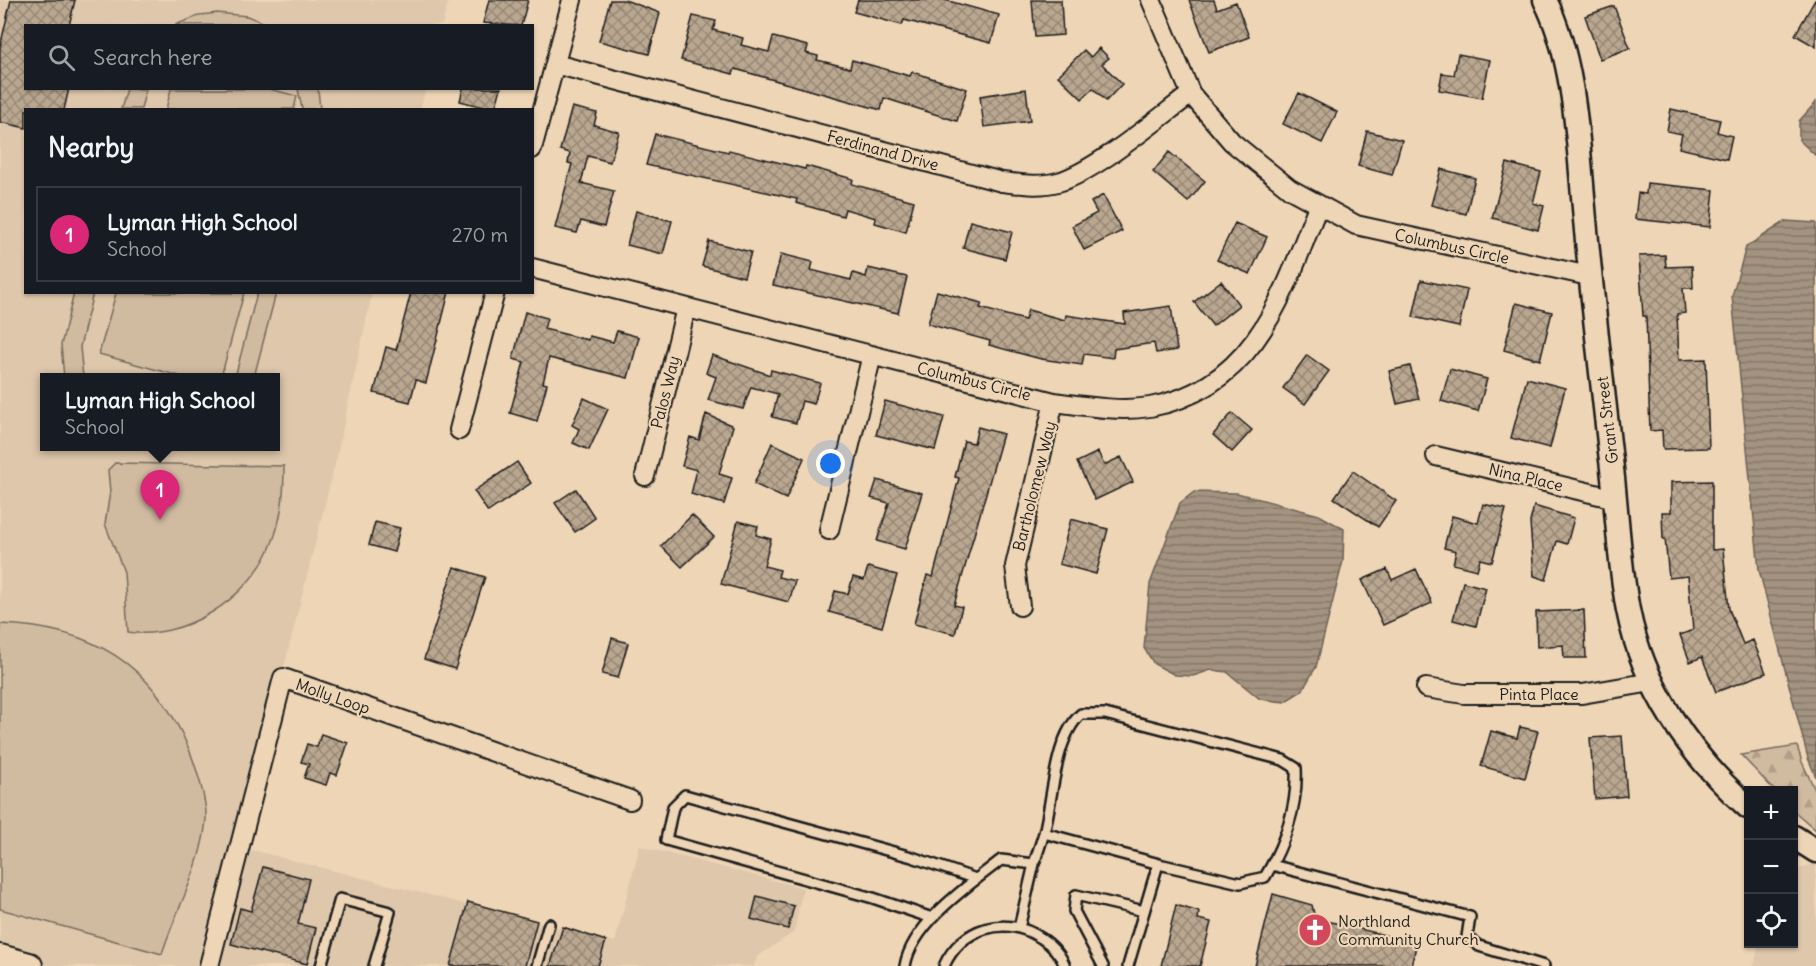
<!DOCTYPE html>
<meta charset="utf-8">
<style>
:root{--surface:#171b24;--page:#20242c;--text:#f1f3f6;--muted:#9ea1a6;--line:#363941;--accent:#db2777}
body{margin:0;font-family:Delius,sans-serif;background:var(--page);color:var(--text)}
.controls{position:absolute;right:18px;bottom:18px;display:grid;overflow:hidden;border-radius:0px;box-shadow:0 2px 4px #0004}
.controls button{width:54px;height:54px;display:grid;place-items:center;padding:0;border:0;border-bottom:2px solid var(--line);background:var(--surface);color:var(--text);font:30px sans-serif}
.you{position:absolute;left:831px;top:464px;width:21px;height:21px;margin:-15px;border:4px solid #fff;border-radius:50%;background:#1a73e8;box-shadow:0 0 0 9px #1a73e833}
.badge{display:grid;place-items:center;width:39px;height:39px;border-radius:50%;background:var(--accent);color:#fff;font-size:20px;font-weight:700}
.pin{position:absolute;translate:-50% -50px;filter:drop-shadow(0 2px 3px #0008)}
.pin::after{content:'';position:absolute;top:32px;width:21px;height:18px;background:inherit;clip-path:polygon(0 0,100% 0,50% 100%)}
.popup{position:absolute;left:40px;top:373px;width:240px;height:78px;box-sizing:border-box;display:grid;place-content:center;border-radius:0px;background:var(--surface);filter:drop-shadow(0 2px 4px #0005);font-size:20px;white-space:nowrap;color:var(--muted)}
.popup b{font-size:22px;color:var(--text)}
.popup::after{content:'';position:absolute;left:50%;top:100%;margin-left:-12px;border:12px solid transparent;border-top-color:var(--surface)}
.list{margin:0;padding:0;list-style:none}
h2{display:flex;justify-content:space-between;align-items:center;height:78px;margin:0;padding:0 24px;font-size:26px}
h2 small{font-size:20px;font-weight:400;color:var(--muted)}
.list li{display:grid;grid-template-columns:39px 1fr auto;gap:18px;align-items:center;box-sizing:border-box;height:96px;margin:0 12px 12px;padding:0 12px;border:2px solid var(--line);border-radius:0px}
.list b{display:block;font-size:22px;white-space:nowrap}
.list p{margin:0;font-size:20px;white-space:nowrap;color:var(--muted)}
.list em{font-size:20px;font-style:normal;color:var(--muted)}
.icon{flex:none;width:33px;height:33px;fill:none;stroke:currentColor;stroke-width:2;stroke-linecap:round;stroke-linejoin:round}
.map{position:relative;flex:none;width:1816px;height:966px;overflow:hidden}
.search{position:absolute;background:var(--surface);box-shadow:0 2px 4px #0004;left:24px;top:24px;width:510px;height:66px;display:flex;align-items:center;gap:15px;box-sizing:border-box;padding:0 21px;border-radius:0px;color:var(--muted);font-size:22px}
.panel{position:absolute;background:var(--surface);box-shadow:0 2px 4px #0004;left:24px;top:108px;width:510px;height:186px;border-radius:0px}
.map>svg:first-child{display:block}
.built{fill:#dec7ab;fill-rule:evenodd}
.grass{fill:#d0baa0;stroke:#766b5e;stroke-width:1.5}
.forest{fill:url(#forest-firs);stroke:#766b5e;stroke-width:1.5}
.water{fill:url(#water-rules);stroke:#6d6358;stroke-width:1.5}
.building{fill:url(#building-cross-hatch);stroke:#1c1c1c;stroke-width:1.5}
.lines{fill:none;stroke-linecap:round;stroke-linejoin:round}
.service-casing{stroke:#1c1c1c;stroke-width:14}
.minor-casing{stroke:#1c1c1c;stroke-width:22}
.tertiary-casing{stroke:#1c1c1c;stroke-width:27}
.secondary-casing{stroke:#1c1c1c;stroke-width:30}
.service{stroke:#eed5b6;stroke-width:9}
.minor{stroke:#eed5b6;stroke-width:18}
.tertiary{stroke:#eed5b6;stroke-width:22}
.secondary{stroke:#eed5b6;stroke-width:26}
.labels{text-anchor:middle;stroke-width:4.5;stroke-linejoin:round;paint-order:stroke}
.street-label{font-size:16px;fill:#1c1c1c;stroke:#eed5b6}
.poi-label{font-size:16px;fill:#1c1c1c;stroke:#eed5b6;text-anchor:start}
</style>
<div class="map">
<svg width="1816" height="966" viewBox="0 0 1816 966">
<defs>
<pattern id="forest-firs" width="22" height="20" patternUnits="userSpaceOnUse" patternTransform="scale(1.5)"><rect width="22" height="20" fill="#d0baa0"/><path d="M5 1l3.5 6h-7zM16 11l3.5 6h-7z" fill="#b29f89"/></pattern>
<pattern id="water-rules" width="6" height="5" patternUnits="userSpaceOnUse" patternTransform="scale(1.5)"><rect width="6" height="5" fill="#a39380"/><path d="M0 2.5h6" fill="none" stroke="#847768"/></pattern>
<pattern id="building-cross-hatch" width="8" height="8" patternUnits="userSpaceOnUse" patternTransform="scale(1.5)"><rect width="8" height="8" fill="#baa790"/><path d="M0 0l8 8M0 8l8-8" fill="none" stroke="#968775"/></pattern>
</defs>
<rect width="100%" height="100%" fill="#eed5b6"/>
<filter id="ink" filterUnits="userSpaceOnUse"><feTurbulence type="fractalNoise" baseFrequency=".0167" numOctaves="2"/><feDisplacementMap in="SourceGraphic" scale="12" xChannelSelector="R" yChannelSelector="G"/><feConvolveMatrix kernelMatrix="1 2 1 2 8 2 1 2 1" color-interpolation-filters="sRGB"/></filter>
<g filter="url(#ink)">
<path class="built" d="M0,0H449L442,25L26,26V88L426,89L420,109L26,110V292L372,293L336,460L209,966H29L0,958ZM45,378H276V446H45Z
M640,846L803,888L794,932L757,957L754,966H218L248,849L615,942Z
M1816,863V966H1754L1759,944H1794V870Z"/>
<path class="grass" d="M217,13L247,16L269,25H175L201,15Z
M127,89H146L141,109H121Z
M171,89H269L297,96L294,109H166Z
M298,89H318L320,109H302Z
M74,293H93L80,347L83,377H64L61,345Z
M116,293H244L221,377H183L99,354Z
M257,293H276L254,377H235Z
M128,447H191L165,452Z
M115,463L284,466C284,495 282,521 270,548C248,599 183,641 128,632L124,572L105,524L110,492L108,470Z
M0,624C91,627 153,663 189,749C196,767 207,800 206,819C202,867 176,909 162,954L0,909Z"/>
<path class="forest" d="M1797,746L1802,762L1816,792V830L1794,811V790H1774L1741,755Z"/>
<path class="water" d="M1816,102V156L1799,140V121Z
M1786,221L1816,223V777L1808,758L1759,570L1732,296L1746,247Z
M1194,492L1237,493L1319,515L1344,529L1343,561L1316,667L1302,691L1284,702L1260,699L1227,672L1211,670L1193,676L1175,675L1154,664L1144,648L1150,584L1180,503Z"/>
<path class="building" d="M11,0H75L69,26H26V88H69L64,110H26V128L0,122V47Z
M489,0H528L521,26L483,23Z
M610,0H625L660,13L649,54L599,41Z
M858,0H945L999,15L991,43L904,20L902,25L854,12Z
M1032,0H1061L1063,35L1035,37Z
M1189,0H1214L1217,9L1236,2L1249,37L1209,52Z
M1815,0H1816V47L1795,35Z
M1614,6L1630,48L1600,59L1585,16Z
M693,16L716,21L713,30L743,38L741,45L769,52L773,37L808,46L806,53L818,56L817,60L850,68L852,60L910,76L912,72L967,89L957,121L884,98L881,110L735,69L733,74L681,60Z
M1099,48L1109,58L1102,64L1122,84L1106,101L1093,88L1082,99L1058,76L1084,50L1091,57Z
M1458,54L1490,60L1482,98L1439,90L1442,73L1454,75Z
M463,88H501L495,110L460,101Z
M1026,89L1030,121L984,127L980,96Z
M1299,93L1337,112L1322,143L1283,124Z
M572,107L597,113L594,125L619,132L610,162L588,156L581,183L614,191L604,227L581,221L577,233L555,228L572,164L568,163L570,153L560,150Z
M1671,109L1720,120L1717,132L1732,136L1727,159L1679,148L1682,134L1667,131Z
M1367,131L1402,140L1392,175L1358,166Z
M655,134L728,152L729,150L805,169L806,166L853,179L852,184L914,201L906,232L875,223L876,218L845,209L843,216L796,203L797,199L646,165Z
M1169,152L1205,181L1188,202L1153,172Z
M1507,163L1541,172L1533,203L1544,206L1538,230L1492,218Z
M1441,169L1475,178L1466,214L1431,205Z
M1647,183L1714,190L1710,227L1635,219L1638,193L1646,194Z
M1103,195L1122,231L1084,250L1072,226L1097,213L1091,202Z
M636,211L672,221L663,254L627,245Z
M970,221L1012,232L1005,259L963,248Z
M1235,223L1267,237L1250,274L1217,260Z
M709,241L751,252L744,277L702,266Z
M781,254L813,262L811,270L851,280L853,273L866,277L868,268L907,277L898,313L773,285Z
M1665,255L1666,267L1692,266L1693,288H1683L1685,313L1677,314L1679,360L1706,359L1709,448L1663,449L1662,430L1650,431L1646,316H1643L1639,256Z
M1421,280L1467,290L1459,327L1413,317Z
M1221,281L1239,305L1213,326L1194,302Z
M937,291L982,303L980,308L1025,320L1028,310L1065,320L1066,315L1125,324L1124,313L1171,306L1177,350L1156,353L1154,343L1114,349L1113,358L1084,354L1082,365L1041,359L989,345L990,341L928,324Z
M411,292H449L426,383L416,380L410,402L374,393L386,347L396,350Z
M1516,303L1552,312L1540,360L1504,350Z
M525,312L547,318L544,329L588,340L589,336L613,342L617,331L639,337L628,378L549,358L543,383L547,384L537,421L510,413L524,362L513,359Z
M712,355L770,375L771,370L820,383L814,404L802,401L796,423L772,417L778,394L751,387L743,409L708,400L716,377L706,373Z
M1307,355L1329,371L1305,404L1283,388Z
M1410,366L1419,399L1397,404L1389,371Z
M1450,369L1487,379L1478,411L1441,401Z
M1527,378L1565,388L1550,448L1511,438Z
M584,398L608,409L589,450L573,443L579,429L572,425Z
M885,401L944,417L935,450L876,435Z
M1232,413L1252,430L1232,452L1213,435Z
M706,414L733,426L719,474L732,478L724,504L691,494L697,470L682,466L690,437L699,440Z
M978,427L1003,434L954,605L962,607L955,634L914,624L927,575L933,577L959,478L955,477L964,441L974,443Z
M772,443L804,458L786,499L754,484Z
M1098,452L1104,465L1121,457L1133,482L1095,500L1077,462Z
M517,462L531,483L488,512L474,491Z
M1353,471L1396,501L1378,527L1334,498Z
M877,480L922,493L905,549L877,541L889,503L871,498Z
M1712,481V550L1723,549L1729,609L1743,644L1753,640L1766,673L1716,692L1702,657L1690,662L1680,635L1693,630L1688,576L1669,578L1665,539H1663L1662,512H1671V482Z
M576,489L595,518L575,532L555,503Z
M1483,504L1506,509L1492,562L1480,559L1477,570L1453,564L1456,551L1444,548L1452,516L1478,523Z
M1534,506L1574,518L1567,544L1557,541L1546,580L1534,576L1530,522Z
M692,515L714,537L682,567L661,546Z
M1071,519L1108,529L1096,574L1059,564Z
M738,521L758,526L756,535L771,539L764,566L780,570L778,577L795,581L789,602L721,584Z
M375,522L400,528L394,552L369,545Z
M454,567L485,577L455,669L424,659Z
M868,567L897,575L882,627L829,612L835,591L848,594L853,577L864,580Z
M1387,569L1392,580L1416,569L1432,603L1383,625L1362,580Z
M1463,582L1486,588L1476,626L1453,620Z
M1584,610L1586,658H1564L1563,645L1537,647L1536,612Z
M612,638L628,643L618,678L602,674Z
M1520,727L1538,731L1525,778L1481,766L1491,731L1517,738Z
M321,734L348,743L337,775L330,773L326,785L304,778L309,764L301,762L307,744L317,747Z
M1622,736L1627,796L1595,799L1590,738Z
M263,867L309,879L298,924L316,928L307,964L231,944L240,908L251,911Z
M1273,894L1312,905L1315,918L1417,943L1411,966H1255Z
M757,896L794,906L788,929L751,919Z
M468,902L537,921L525,966H450Z
M1176,905L1199,912L1198,919L1211,922L1200,966H1161Z
M563,927L606,941L598,966H550Z"/>
<g class="lines">
<defs>
<path id="service" d="M1034,864C1037,854 1041,843 1044,833C1053,799 1054,738 1081,714H1105L1283,760L1296,768C1298,806 1284,845 1265,877L1240,883L1163,865L1044,833
M1272,865L1470,917L1467,937L1479,946L1544,966
M932,918L873,898L666,840L673,807L685,795L912,857L976,879
M321,966L340,899L390,912L374,966
M537,966L549,924
M905,966C912,924 969,885 1001,860L1034,864L1019,928
M944,966C961,928 1005,914 1041,938C1051,944 1061,955 1065,966
M1103,966L1074,911L1076,895L1144,911
M1128,966L1158,864"/>
<path id="minor" d="M1151,0L1191,94L1232,142L1290,189L1356,225L1589,276
M555,64L1002,182C1021,184 1040,187 1058,182C1095,172 1158,118 1191,94
M532,149L572,0
M532,268L1054,402C1085,406 1119,412 1150,407C1256,388 1284,292 1318,206
M459,430L495,292
M1436,456L1616,499
M645,476L686,308
M829,530L872,355
M1020,606L1015,566L1054,402
M1426,688L1464,694H1582L1652,682
M209,966L283,678L630,800"/>
<path id="tertiary" d="M1545,0C1575,60 1578,142 1584,208C1591,290 1601,371 1610,452C1617,504 1618,558 1628,610C1643,687 1690,756 1748,807
M1794,837L1816,851"/>
<path id="secondary" d="M0,958L29,966"/>
</defs>
<use href="#service" class="service-casing"/>
<use href="#minor" class="minor-casing"/>
<use href="#tertiary" class="tertiary-casing"/>
<use href="#secondary" class="secondary-casing"/>
<use href="#service" class="service"/>
<use href="#minor" class="minor"/>
<use href="#tertiary" class="tertiary"/>
<use href="#secondary" class="secondary"/>
</g>
</g>
<defs>
<symbol id="church-disc" viewBox="-11 -11 22 22"><circle r="9.5" fill="#d1495b" stroke="#eed5b6"/><path d="M-1.2-6h2.4v3.5h3.3v2.4h-3.3V6h-2.4V-.1h-3.3v-2.4h3.3Z" fill="#fff"/></symbol>
</defs>
<g fill-rule="evenodd">
<use href="#church-disc" x="1296" y="911" width="38" height="38"/>
</g>
<g class="labels">
<g class="street-label">
<text transform="translate(883 150) rotate(15)" y="6">Ferdinand Drive</text>
<text transform="translate(1452 246) rotate(12)" y="6">Columbus Circle</text>
<text transform="translate(974 381) rotate(14)" y="6">Columbus Circle</text>
<text transform="translate(665 392) rotate(-76)" y="6">Palos Way</text>
<text transform="translate(1607 420) rotate(-97)" y="6">Grant Street</text>
<text transform="translate(1526 477) rotate(13)" y="6">Nina Place</text>
<text transform="translate(1034 486) rotate(-76)" y="6">Bartholomew Way</text>
<text x="1539" y="700">Pinta Place</text>
<text transform="translate(333 696) rotate(19)" y="6">Molly Loop</text>
</g>
<g class="poi-label">
<text x="1338" y="927">Northland<tspan x="1338" dy="18">Community Church</tspan></text>
</g>
</g>
</svg>
<div class="controls">
<button>+</button>
<button>−</button>
<button><svg class="icon" aria-label="locate" viewBox="0 0 24 24"><circle cx="12" cy="12" r="6"/><path d="M12 2v4M12 18v4M2 12h4M18 12h4"/></svg></button>
</div>
<div class="you"></div>
<div class="pin badge" style="left:160px;top:520px">1</div>
<div class="popup"><b>Lyman High School</b>School</div>
<div class="search"><svg class="icon" aria-label="search" viewBox="0 0 24 24"><circle cx="10" cy="10" r="6"/><path d="M15 15l6 6"/></svg>Search here</div>
<section class="panel">
<h2>Nearby<small></small></h2>
<ul class="list">
<li><span class="badge">1</span><div><b>Lyman High School</b><p>School</p></div><em>270 m</em></li>
</ul>
</section>
</div>
